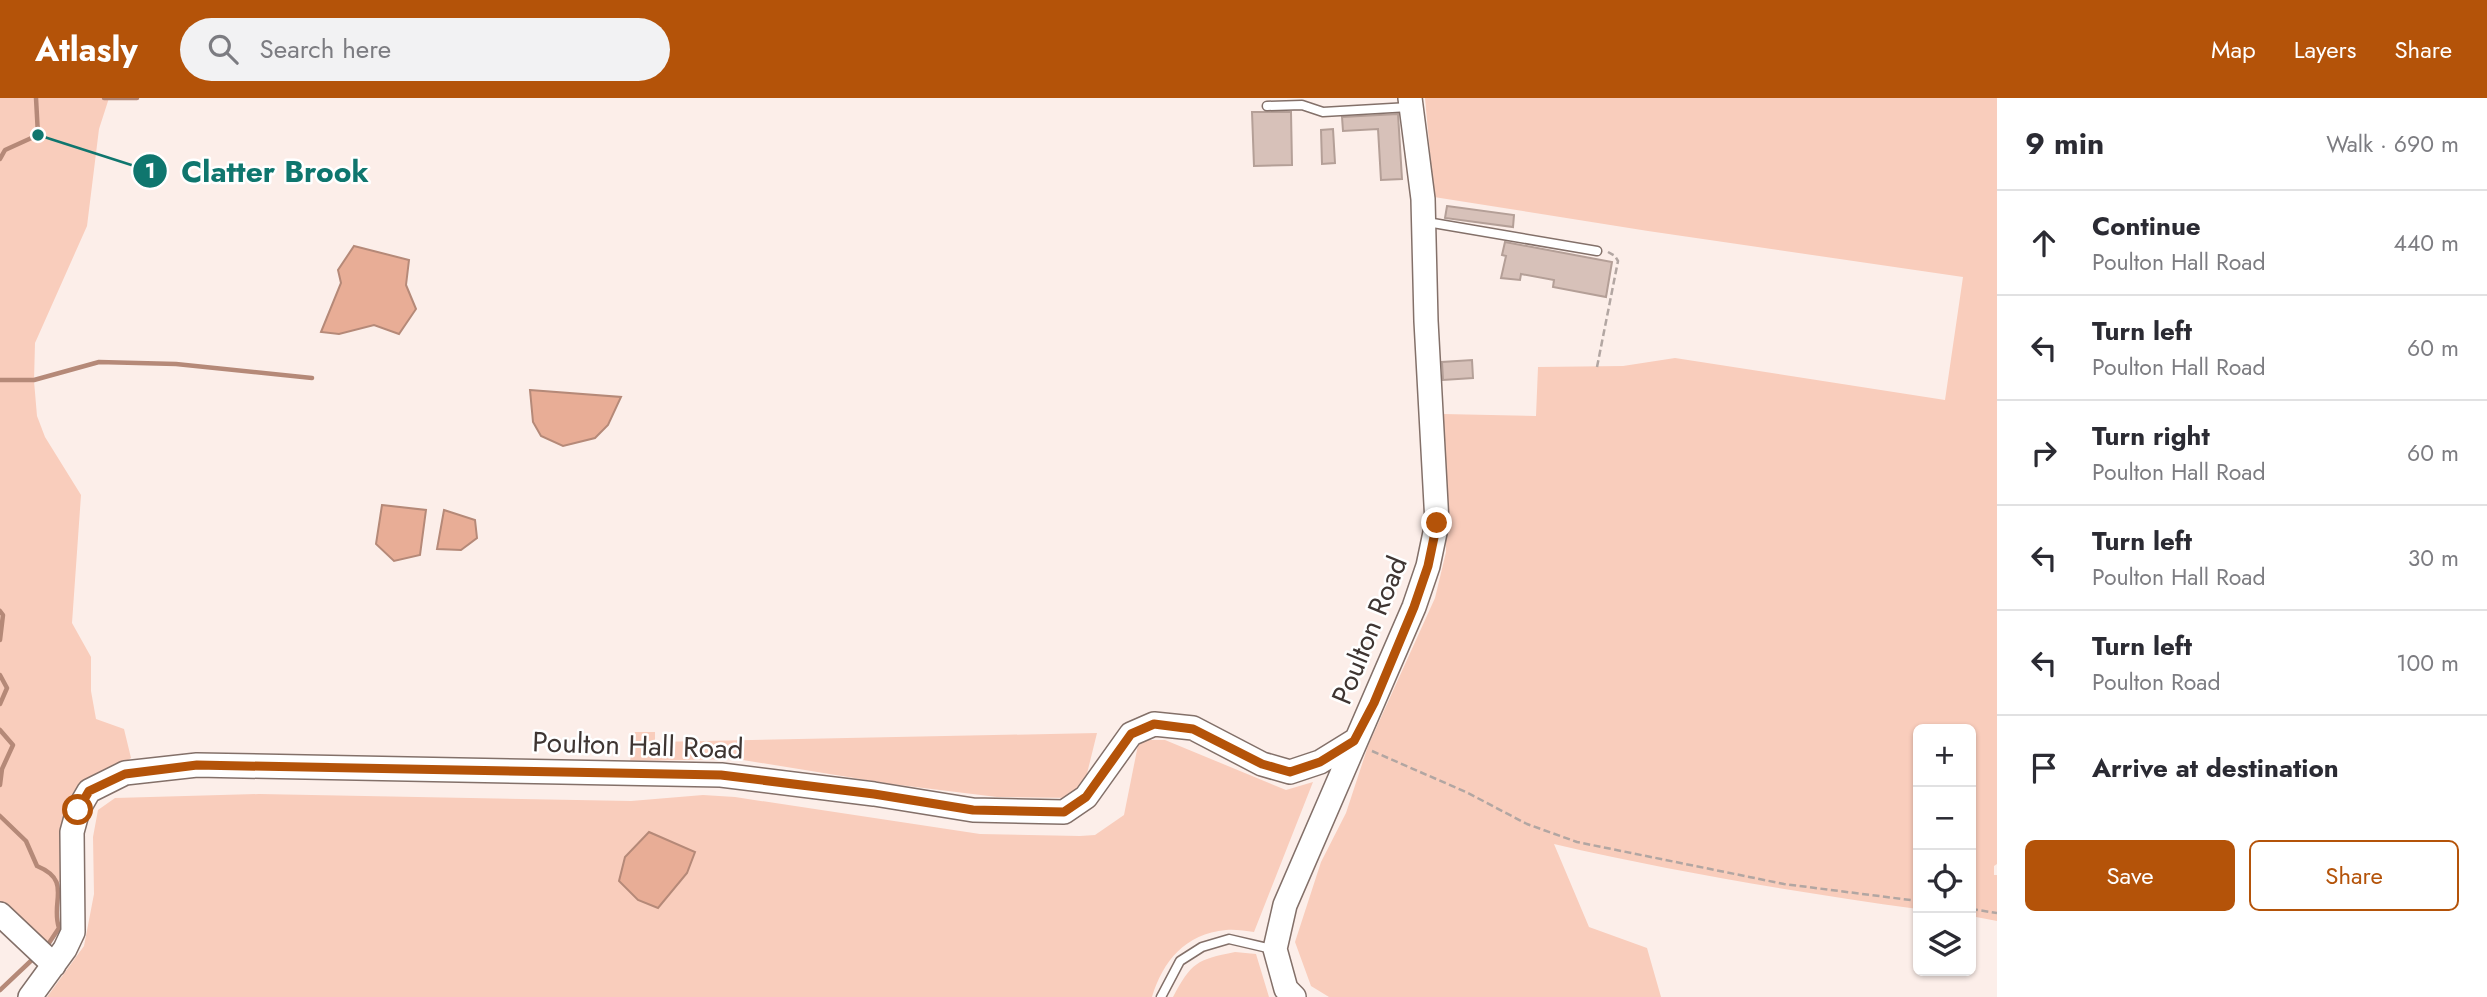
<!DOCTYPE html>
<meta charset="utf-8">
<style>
:root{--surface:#fff;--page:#f2f2f3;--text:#2b2b33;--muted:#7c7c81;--line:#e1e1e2;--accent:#b45309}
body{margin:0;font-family:Jost,sans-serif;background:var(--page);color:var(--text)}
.controls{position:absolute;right:21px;bottom:21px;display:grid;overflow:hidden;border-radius:10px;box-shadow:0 2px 5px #0004}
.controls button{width:63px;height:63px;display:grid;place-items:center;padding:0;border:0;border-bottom:2px solid var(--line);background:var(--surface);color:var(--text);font:35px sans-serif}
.stop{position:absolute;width:21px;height:21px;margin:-16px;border:5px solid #b45309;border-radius:50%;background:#fff}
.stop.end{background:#b45309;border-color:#fff;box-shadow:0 2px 7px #0008}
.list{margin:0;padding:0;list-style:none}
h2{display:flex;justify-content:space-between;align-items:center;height:91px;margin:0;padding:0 28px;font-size:30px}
h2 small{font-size:23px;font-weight:400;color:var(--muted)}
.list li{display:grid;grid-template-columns:46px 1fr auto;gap:21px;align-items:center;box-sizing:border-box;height:105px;padding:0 28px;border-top:2px solid var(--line)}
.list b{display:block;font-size:26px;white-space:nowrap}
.list p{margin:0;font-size:23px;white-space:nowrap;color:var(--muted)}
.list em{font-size:23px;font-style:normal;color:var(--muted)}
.actions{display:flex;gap:14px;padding:21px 28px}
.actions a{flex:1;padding:16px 0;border:2px solid var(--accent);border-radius:10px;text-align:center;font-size:24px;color:var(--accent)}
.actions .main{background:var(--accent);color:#fff}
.icon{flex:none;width:38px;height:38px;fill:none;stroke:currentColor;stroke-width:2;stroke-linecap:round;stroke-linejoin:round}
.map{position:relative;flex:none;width:1997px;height:899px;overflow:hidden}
header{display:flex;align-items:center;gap:42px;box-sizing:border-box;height:98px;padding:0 35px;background:var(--accent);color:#fff}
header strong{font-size:33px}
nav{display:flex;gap:38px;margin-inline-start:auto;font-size:24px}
.search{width:490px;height:63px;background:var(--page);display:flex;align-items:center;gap:18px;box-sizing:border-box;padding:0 24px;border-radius:38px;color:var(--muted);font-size:26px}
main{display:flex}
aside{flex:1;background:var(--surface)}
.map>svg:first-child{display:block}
.green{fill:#f9cdbc}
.water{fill:#e8ad96;stroke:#b58978;stroke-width:2}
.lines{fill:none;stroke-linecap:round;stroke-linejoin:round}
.stream{stroke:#b58978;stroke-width:4.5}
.building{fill:#d7c1b9;stroke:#b49f97;stroke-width:2}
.lane-casing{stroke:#837069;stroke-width:11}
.secondary-casing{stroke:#837069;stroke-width:26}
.path{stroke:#b2a6a2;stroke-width:2.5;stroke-dasharray:7 3.5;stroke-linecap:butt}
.lane{stroke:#fff;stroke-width:8}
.secondary{stroke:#fff;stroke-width:23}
.route{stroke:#b45309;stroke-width:9}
.labels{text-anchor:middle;stroke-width:5;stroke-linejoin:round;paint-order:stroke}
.street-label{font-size:28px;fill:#3e3532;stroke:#fff}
.leader{fill:none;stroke:#0f766e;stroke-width:2.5}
.callout-dot{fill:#0f766e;stroke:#fff;stroke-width:2.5}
.mark-label{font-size:21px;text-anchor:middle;font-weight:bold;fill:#fff}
.callout-label{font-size:30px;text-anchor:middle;font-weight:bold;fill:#0f766e;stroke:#fff;stroke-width:5;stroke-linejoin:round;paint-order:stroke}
</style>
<header>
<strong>Atlasly</strong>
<div class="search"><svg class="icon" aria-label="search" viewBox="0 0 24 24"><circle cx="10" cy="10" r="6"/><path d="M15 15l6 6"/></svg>Search here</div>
<nav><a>Map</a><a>Layers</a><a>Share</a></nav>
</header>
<main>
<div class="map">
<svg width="1997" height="899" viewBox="0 0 1997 899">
<rect width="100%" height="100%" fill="#fceee9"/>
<path class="green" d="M0,0H109L99,31L87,128L35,245L34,283L37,318L45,339L81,397L72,525L91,559V593L96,621L124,631L131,660L73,697L67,712L65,782L58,785C61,802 53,813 59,830L49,846L0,803Z
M1425,0H1997V766L1994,768V777H1997V823L1971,818V631H1918V811C1796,794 1674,774 1554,746L1589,829L1647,850L1661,899H1329L1311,888L1295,844L1321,764L1346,715L1368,648L1435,500L1446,454L1443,316L1536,318L1538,269L1623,268L1675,260L1945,302L1963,179L1648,133L1434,99Z
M635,634H655V644L1097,635L1081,700L997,699L891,686L737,661L630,663Z
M1139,642H1165L1286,692L1313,684L1254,834C1245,833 1235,831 1226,832C1185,836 1163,863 1152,899H47L84,848L94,796L93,739L98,712L115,700L259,696L631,703L703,697L735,699L980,736L1080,738L1095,737L1124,717Z
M1235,854L1256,856L1269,899H1173C1192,864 1196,862 1235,854Z"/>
<path class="water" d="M354,148L409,162L406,187L416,211L399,236L374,227L339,236L321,234L341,185L338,172Z
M530,292L621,299L608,327L595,340L563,348L541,338L533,324Z
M382,407L426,412L420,457L394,463L376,446Z
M444,412L475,422L477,440L461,452L437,451Z
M649,734L695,754L687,775L658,810L638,802L619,783L625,759Z"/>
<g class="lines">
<path class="stream" d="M104,0H137
M0,61L5,52L38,37L36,0
M0,282H34L99,264L176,266L312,280
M0,513L3,517L0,542
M0,577L7,590L0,606
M0,632L13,647L2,671L0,687
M0,718L26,743L37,768C73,783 50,803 59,830L47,848
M0,892L35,859"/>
</g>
<path class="building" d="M1252,14H1291L1292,67L1254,68Z
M1398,16L1402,81L1381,82L1378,31L1343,33L1342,19Z
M1333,31L1335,65L1322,66L1321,32Z
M1447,108L1514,117L1513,129L1445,120Z
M1505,144L1612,164L1606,199L1553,189L1554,182L1521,176L1520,182L1501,180L1506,158L1502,157Z
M1472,262L1473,280L1443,282L1442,264Z"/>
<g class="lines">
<defs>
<path id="lane" d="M1267,8L1302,7L1323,14L1409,9
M1427,124L1597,153
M1161,899L1180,863L1202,849L1229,841L1272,851"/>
<path id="secondary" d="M0,816L54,867
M30,899L65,851L73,834L72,734L78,712L89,693L125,675L197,667L721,677L874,696L973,712L1064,714L1086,699L1131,636L1154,626L1193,630L1262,666L1290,674L1320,664L1354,643
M1294,899L1286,891L1275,851L1285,807L1414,509L1428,468L1437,425L1426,223L1423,101L1410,0"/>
</defs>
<use href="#lane" class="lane-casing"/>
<use href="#secondary" class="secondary-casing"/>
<path class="path" d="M1597,269L1618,163L1615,158L1608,154
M1372,653L1466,694L1527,726L1577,744L1784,786L1918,803
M1971,811L1997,815"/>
<use href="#lane" class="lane"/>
<use href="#secondary" class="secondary"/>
</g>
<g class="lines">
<path class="route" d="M78,712L89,693L125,676L197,667L721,677L874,696L973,712L1064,714L1086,699L1131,636L1154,626L1193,631L1262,666L1290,674L1320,664L1354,643L1374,605L1414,509L1428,468L1437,425"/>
</g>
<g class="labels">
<g class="street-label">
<text transform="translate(1369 532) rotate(-68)" y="10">Poulton Road</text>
<text transform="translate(638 647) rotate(2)" y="10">Poulton Hall Road</text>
</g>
</g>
<path class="leader" d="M38 37L150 73"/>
<g class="callout-dot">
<circle cx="38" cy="37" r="7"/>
<circle cx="150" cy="73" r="18"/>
</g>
<g class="mark-label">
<text x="150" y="80">1</text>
</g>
<g class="callout-label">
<text x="275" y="84">Clatter Brook</text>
</g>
</svg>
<div class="controls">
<button>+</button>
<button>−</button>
<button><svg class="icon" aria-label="locate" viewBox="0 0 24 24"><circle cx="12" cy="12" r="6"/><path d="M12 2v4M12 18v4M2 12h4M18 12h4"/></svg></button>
<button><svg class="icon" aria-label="layers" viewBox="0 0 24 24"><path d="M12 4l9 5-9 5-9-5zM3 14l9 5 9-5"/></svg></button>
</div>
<div class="stop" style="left:78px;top:712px"></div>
<div class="stop end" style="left:1437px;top:425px"></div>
</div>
<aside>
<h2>9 min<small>Walk · 690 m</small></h2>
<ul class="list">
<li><svg class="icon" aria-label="ahead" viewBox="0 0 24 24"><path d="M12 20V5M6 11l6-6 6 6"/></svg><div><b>Continue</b><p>Poulton Hall Road</p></div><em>440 m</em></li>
<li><svg class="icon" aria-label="left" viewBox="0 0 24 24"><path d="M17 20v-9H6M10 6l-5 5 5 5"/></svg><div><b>Turn left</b><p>Poulton Hall Road</p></div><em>60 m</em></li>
<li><svg class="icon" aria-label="right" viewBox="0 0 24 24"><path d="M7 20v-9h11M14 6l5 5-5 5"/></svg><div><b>Turn right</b><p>Poulton Hall Road</p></div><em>60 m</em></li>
<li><svg class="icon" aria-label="left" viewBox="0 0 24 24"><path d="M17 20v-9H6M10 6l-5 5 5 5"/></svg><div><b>Turn left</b><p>Poulton Hall Road</p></div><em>30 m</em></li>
<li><svg class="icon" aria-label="left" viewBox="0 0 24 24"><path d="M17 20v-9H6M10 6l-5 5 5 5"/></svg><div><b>Turn left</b><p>Poulton Road</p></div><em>100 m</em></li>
<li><svg class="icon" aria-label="arrive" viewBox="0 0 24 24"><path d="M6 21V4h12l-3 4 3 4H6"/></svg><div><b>Arrive at destination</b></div></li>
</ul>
<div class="actions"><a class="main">Save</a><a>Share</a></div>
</aside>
</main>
